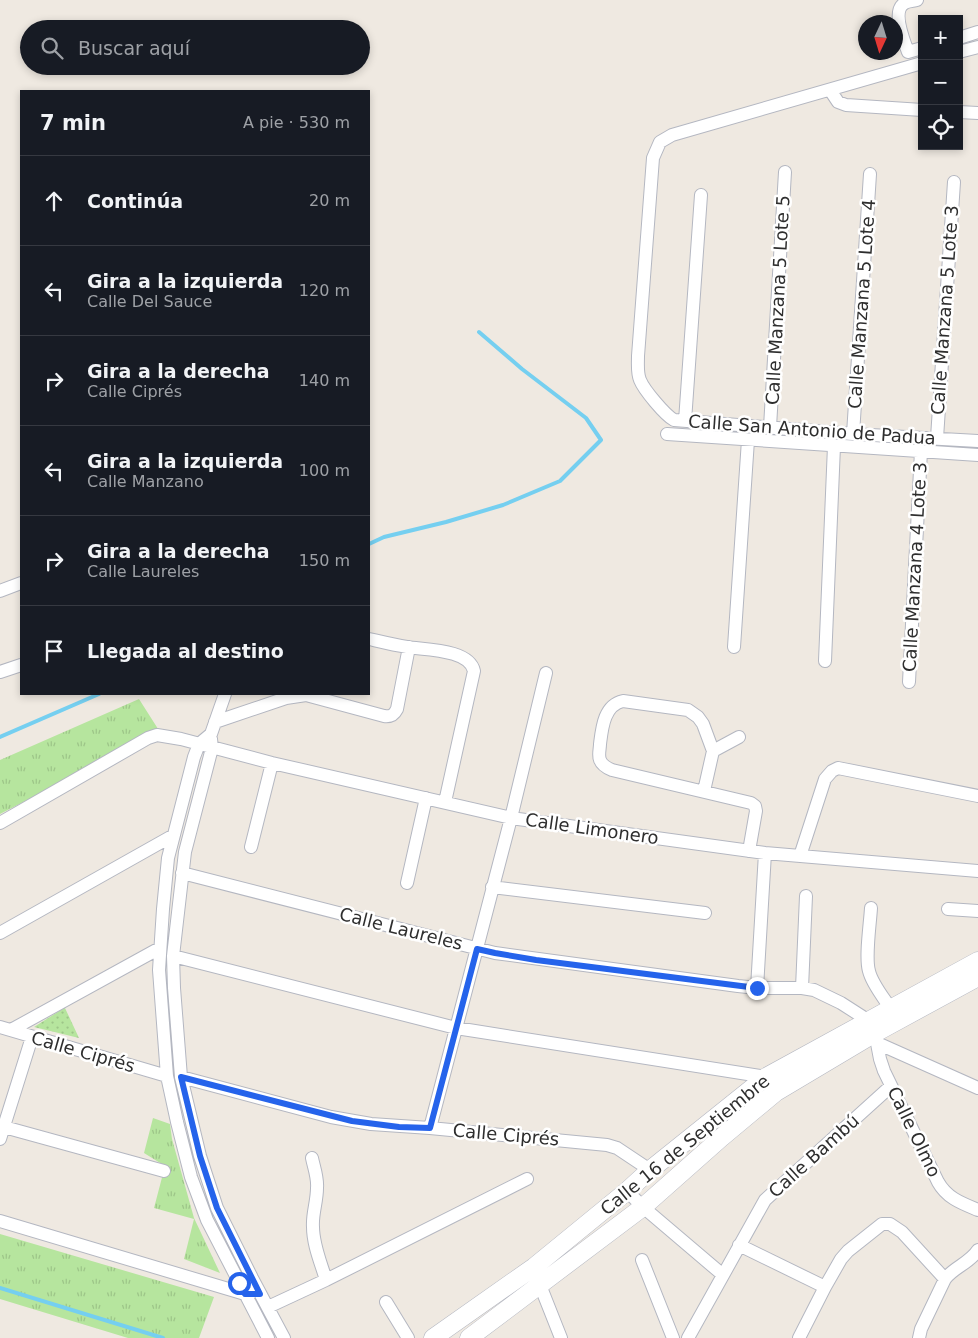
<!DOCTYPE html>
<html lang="es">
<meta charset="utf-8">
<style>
:root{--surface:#171b24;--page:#20242c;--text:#f1f3f6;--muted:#9ea1a6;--line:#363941}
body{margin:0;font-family:"DejaVu Sans",sans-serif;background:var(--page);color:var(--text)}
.controls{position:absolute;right:15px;top:15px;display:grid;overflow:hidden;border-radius:0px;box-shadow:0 2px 8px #0003}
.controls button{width:45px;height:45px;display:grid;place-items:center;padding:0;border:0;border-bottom:1px solid var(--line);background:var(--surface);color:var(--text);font:25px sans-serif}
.compass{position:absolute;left:858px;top:15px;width:45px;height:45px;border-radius:50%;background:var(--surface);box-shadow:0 2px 8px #0003;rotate:184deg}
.stop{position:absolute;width:15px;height:15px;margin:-11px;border:4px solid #2563eb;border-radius:50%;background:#fff}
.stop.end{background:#2563eb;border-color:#fff;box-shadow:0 1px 5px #0008}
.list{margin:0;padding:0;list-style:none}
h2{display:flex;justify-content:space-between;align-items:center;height:65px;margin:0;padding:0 20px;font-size:21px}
h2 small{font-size:16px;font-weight:400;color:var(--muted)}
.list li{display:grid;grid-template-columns:32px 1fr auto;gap:15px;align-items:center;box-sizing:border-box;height:90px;padding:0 20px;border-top:1px solid var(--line)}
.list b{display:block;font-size:19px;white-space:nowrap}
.list p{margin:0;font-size:16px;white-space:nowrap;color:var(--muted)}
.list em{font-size:16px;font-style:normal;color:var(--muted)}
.icon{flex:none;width:28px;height:28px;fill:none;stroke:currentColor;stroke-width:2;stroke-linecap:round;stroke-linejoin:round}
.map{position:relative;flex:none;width:978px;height:1338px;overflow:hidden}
.search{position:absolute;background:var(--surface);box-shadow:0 2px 8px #0003;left:20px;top:20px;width:350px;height:55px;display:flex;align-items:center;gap:12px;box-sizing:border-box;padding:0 18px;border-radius:28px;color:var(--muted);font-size:19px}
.panel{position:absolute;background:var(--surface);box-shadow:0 2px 8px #0003;left:20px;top:90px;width:350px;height:605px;border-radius:0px}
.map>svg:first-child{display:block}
.grass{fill:url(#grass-dots)}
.park{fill:url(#park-tufts)}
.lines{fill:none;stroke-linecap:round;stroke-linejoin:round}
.stream{stroke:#75cff0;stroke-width:4}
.street-casing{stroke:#b4b7c1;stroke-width:14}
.secondary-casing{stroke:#b4b7c1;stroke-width:19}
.street{stroke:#fff;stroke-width:12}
.secondary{stroke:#fff;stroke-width:18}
.route{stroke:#2563eb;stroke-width:6}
.labels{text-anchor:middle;stroke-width:5;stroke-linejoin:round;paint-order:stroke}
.street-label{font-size:18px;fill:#2e2e2e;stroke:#fff}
</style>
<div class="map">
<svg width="978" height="1338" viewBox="0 0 978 1338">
<defs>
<pattern id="grass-dots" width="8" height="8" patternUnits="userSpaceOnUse" patternTransform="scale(1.25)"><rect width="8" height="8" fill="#b6e59e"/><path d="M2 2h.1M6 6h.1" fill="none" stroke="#9dc588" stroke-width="1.8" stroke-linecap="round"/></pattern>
<pattern id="park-tufts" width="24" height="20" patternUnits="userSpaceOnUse" patternTransform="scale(1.25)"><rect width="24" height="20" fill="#b6e59e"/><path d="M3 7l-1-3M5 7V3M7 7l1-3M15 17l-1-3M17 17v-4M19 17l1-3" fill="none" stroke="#9dc588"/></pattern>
</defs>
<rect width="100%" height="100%" fill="#efe9e1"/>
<path class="grass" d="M65,1008L79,1038L34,1027L64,1008Z"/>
<path class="park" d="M139,699L160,732L0,814V760Z
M153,1118L170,1124L172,1139L194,1218L220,1273L184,1259L194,1219L154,1208L165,1166L144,1153Z
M0,1234L214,1297L199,1338H128L0,1299Z"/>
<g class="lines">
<path class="stream" d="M369,544L384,537L446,522L503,505L560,481L601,440L586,418L522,369L479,332
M0,737L99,694
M0,1288L163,1338"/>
<defs>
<path id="street" d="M917,0C913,1 908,1 905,3C891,10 904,41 908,52L922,48
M959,38L978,32
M959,52L978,47
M922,63L672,135L660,142L653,158L638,356C638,364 637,373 640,380C644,390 665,415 674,420L853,434L978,441
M830,90L838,102L846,105L922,110
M959,112L978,113
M685,421L701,195
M770,427L785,172
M667,434L978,455
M853,434L870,174
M937,438L954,182
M0,591L21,583
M369,639C382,642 394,645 407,647C425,650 469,649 474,671L445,802
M734,647L748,440
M825,661L834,446
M0,672L21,665
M909,682L921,451
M225,694L211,734L199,744L194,757L168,858L163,909L159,970L167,1076L177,1122L191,1177L207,1220L268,1338
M215,722L286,698L306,695L384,716C391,717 394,715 397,709L409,647
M211,739L212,748L185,852L173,956L174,988L181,1077L200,1156L217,1208L252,1278L284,1338
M713,751L703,724L698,717L688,710L623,701C604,705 602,728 600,744C600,749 598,755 600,760C602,765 607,768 612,770L751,803L755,806L756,811L749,851
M704,791L713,751L739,737
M0,823L148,738L157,735L181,739L272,763L511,818L765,853L978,871
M251,847L272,763
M800,856L825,779L832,771L838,768L978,796
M182,873L495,953L738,986L757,988H802L814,990L841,1003L869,1021L875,1033L880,1059L884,1071L938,1182C947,1198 961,1203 978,1210
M407,883L426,798
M492,887L705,913
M871,908C870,925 865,957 869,971C872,984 884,998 891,1009
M948,909L978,911
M0,933L174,835
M173,956L456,1028L766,1077
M757,988L765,853
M802,988L806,896
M0,1027L167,1076
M11,1030L160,948
M877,1043L978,1088
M181,1077L331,1117L371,1124L430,1128L607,1145L617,1148L650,1170
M4,1127L164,1171
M430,1128L511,818L546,673
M0,1139L32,1037
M312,1158C314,1168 318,1178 317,1188C317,1202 312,1214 313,1227C313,1245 321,1263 326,1280
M627,1191L643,1207L723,1275
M0,1221L245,1294H250
M739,1245L825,1287
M642,1260L673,1338
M540,1285L561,1338
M386,1302L408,1338
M268,1307L326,1280L527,1179
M688,1338L765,1200L891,1086
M799,1338L825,1287L841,1259L848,1251L882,1224H890L902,1232L945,1279
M919,1338L921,1329L945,1279C954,1267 970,1263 978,1250"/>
<path id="secondary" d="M433,1338L534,1267L627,1191L650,1170L766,1077L978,961
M469,1338L643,1207L722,1137L776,1092L875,1033L978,977"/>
</defs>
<use href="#street" class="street-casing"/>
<use href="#secondary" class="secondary-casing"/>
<use href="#street" class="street"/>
<use href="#secondary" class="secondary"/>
</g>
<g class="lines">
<path class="route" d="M239,1283L245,1294H260L217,1208L200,1156L181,1077L352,1121L399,1127L430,1128L477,949L495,953L536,960L757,988"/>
</g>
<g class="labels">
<g class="street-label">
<text transform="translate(778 300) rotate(-87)" y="6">Calle Manzana 5 Lote 5</text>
<text transform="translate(862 304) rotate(-86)" y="6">Calle Manzana 5 Lote 4</text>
<text transform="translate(945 310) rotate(-86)" y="6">Calle Manzana 5 Lote 3</text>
<text transform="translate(812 430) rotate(4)" y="6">Calle San Antonio de Padua</text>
<text transform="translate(915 567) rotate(-87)" y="6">Calle Manzana 4 Lote 3</text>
<text transform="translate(592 829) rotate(8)" y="6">Calle Limonero</text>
<text transform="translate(401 929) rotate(14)" y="6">Calle Laureles</text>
<text transform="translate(83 1052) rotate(16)" y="6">Calle Ciprés</text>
<text transform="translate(914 1132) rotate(64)" y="6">Calle Olmo</text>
<text transform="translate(506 1135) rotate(5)" y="6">Calle Ciprés</text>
<text transform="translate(685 1145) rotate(-39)" y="6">Calle 16 de Septiembre</text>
<text transform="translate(814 1156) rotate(-42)" y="6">Calle Bambú</text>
</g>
</g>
</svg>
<div class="controls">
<button>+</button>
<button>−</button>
<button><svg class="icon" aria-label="locate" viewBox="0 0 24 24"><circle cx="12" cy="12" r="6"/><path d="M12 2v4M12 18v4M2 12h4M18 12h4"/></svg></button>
</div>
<svg class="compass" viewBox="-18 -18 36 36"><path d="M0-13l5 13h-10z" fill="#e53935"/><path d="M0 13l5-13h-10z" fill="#9ea1a6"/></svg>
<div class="stop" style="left:239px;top:1283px"></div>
<div class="stop end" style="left:757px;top:988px"></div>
<div class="search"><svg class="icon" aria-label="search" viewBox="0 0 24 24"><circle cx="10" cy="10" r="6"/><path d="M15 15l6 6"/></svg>Buscar aquí</div>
<section class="panel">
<h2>7 min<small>A pie · 530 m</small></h2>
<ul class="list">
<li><svg class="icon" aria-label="ahead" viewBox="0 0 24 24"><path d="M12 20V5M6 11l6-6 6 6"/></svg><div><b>Continúa</b></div><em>20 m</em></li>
<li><svg class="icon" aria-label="left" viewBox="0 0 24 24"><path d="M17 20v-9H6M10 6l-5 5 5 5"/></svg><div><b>Gira a la izquierda</b><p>Calle Del Sauce</p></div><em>120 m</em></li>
<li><svg class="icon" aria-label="right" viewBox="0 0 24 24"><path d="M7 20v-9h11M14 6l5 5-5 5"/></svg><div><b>Gira a la derecha</b><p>Calle Ciprés</p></div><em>140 m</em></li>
<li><svg class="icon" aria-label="left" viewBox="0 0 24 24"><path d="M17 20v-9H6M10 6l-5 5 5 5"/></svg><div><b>Gira a la izquierda</b><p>Calle Manzano</p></div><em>100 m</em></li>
<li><svg class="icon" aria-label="right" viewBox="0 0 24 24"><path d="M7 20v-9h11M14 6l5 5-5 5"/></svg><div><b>Gira a la derecha</b><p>Calle Laureles</p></div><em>150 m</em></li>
<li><svg class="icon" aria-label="arrive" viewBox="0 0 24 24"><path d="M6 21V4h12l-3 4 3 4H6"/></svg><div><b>Llegada al destino</b></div></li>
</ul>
</section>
</div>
